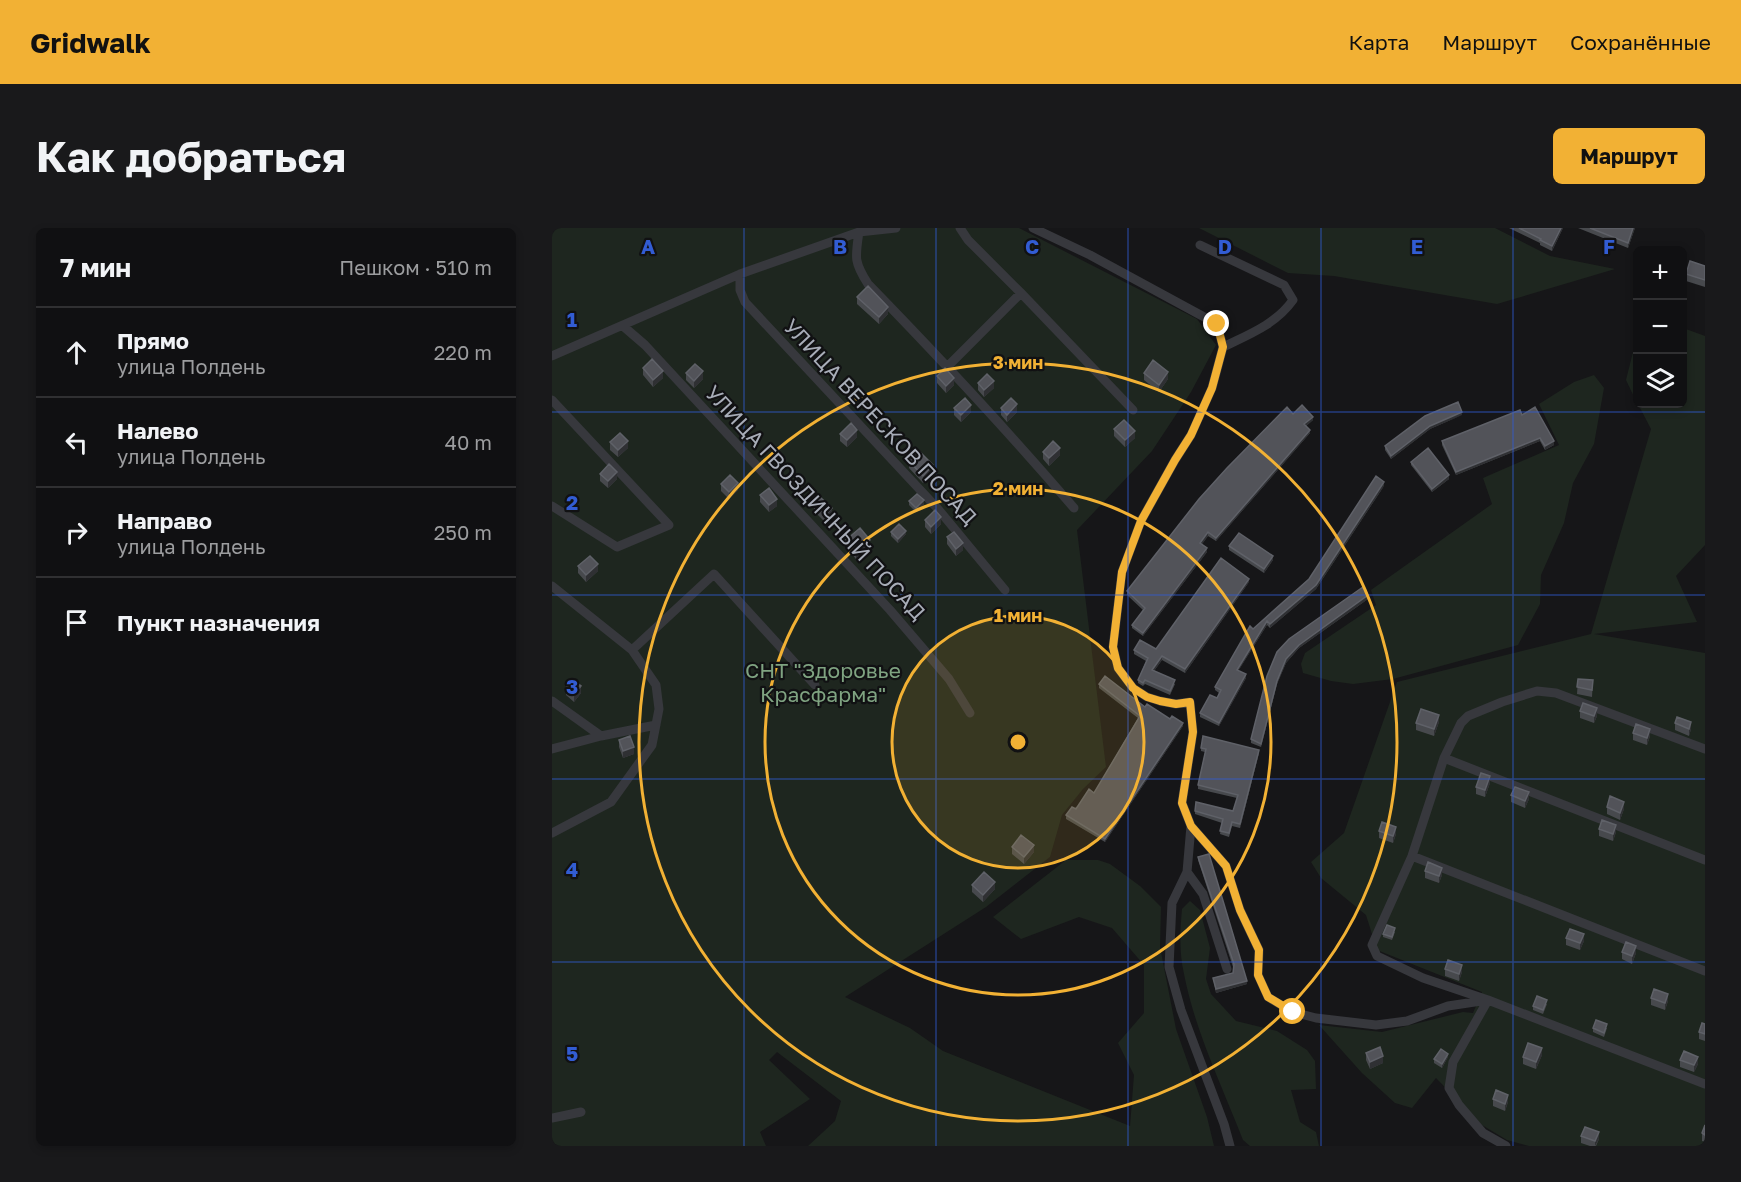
<!DOCTYPE html>
<html lang="ru">
<meta charset="utf-8">
<style>
:root{--surface:#101012;--page:#19191b;--text:#f1f3f6;--muted:#9c9d9f;--line:#303032;--accent:#f2b134}
body{margin:0;font-family:"Golos Text",sans-serif;background:var(--page);color:var(--text)}
.controls{position:absolute;right:18px;top:18px;display:grid;overflow:hidden;border-radius:9px;box-shadow:0 3px 9px #0003}
.controls button{width:54px;height:54px;display:grid;place-items:center;padding:0;border:0;border-bottom:2px solid var(--line);background:var(--surface);color:var(--text);font:30px sans-serif}
.stop{position:absolute;width:18px;height:18px;margin:-14px;border:4px solid #f2b134;border-radius:50%;background:#fff}
.stop.end{background:#f2b134;border-color:#fff;box-shadow:0 2px 6px #0008}
.list{margin:0;padding:0;list-style:none}
h2{display:flex;justify-content:space-between;align-items:center;height:78px;margin:0;padding:0 24px;font-size:26px}
h2 small{font-size:20px;font-weight:400;color:var(--muted)}
.list li{display:grid;grid-template-columns:39px 1fr auto;gap:18px;align-items:center;box-sizing:border-box;height:90px;padding:0 24px;border-top:2px solid var(--line)}
.list b{display:block;font-size:22px;white-space:nowrap}
.list p{margin:0;font-size:20px;white-space:nowrap;color:var(--muted)}
.list em{font-size:20px;font-style:normal;color:var(--muted)}
.icon{flex:none;width:33px;height:33px;fill:none;stroke:currentColor;stroke-width:2;stroke-linecap:round;stroke-linejoin:round}
.map{position:relative;flex:none;width:1153px;height:918px;overflow:hidden;border-radius:9px}
header{display:flex;align-items:center;gap:36px;box-sizing:border-box;height:84px;padding:0 30px;background:var(--accent);color:#111}
header strong{font-size:28px}
nav{display:flex;gap:33px;margin-inline-start:auto;font-size:21px}
.intro{display:flex;align-items:center;justify-content:space-between;box-sizing:border-box;height:144px;padding:0 36px}
h1{margin:0;font-size:42px}
.button{padding:15px 27px;border-radius:9px;background:var(--accent);color:#111;font-size:21px;font-weight:700}
main{display:flex;gap:36px;padding:0 36px}
aside{flex:1;background:var(--surface);border-radius:9px;box-shadow:0 3px 9px #0003}
.map>svg:first-child{display:block}
.green{fill:#1e261f}
.lines{fill:none;stroke-linecap:round;stroke-linejoin:round}
.street{stroke:#37383d;stroke-width:9}
.wall{fill:#47494d}
.shaded-wall{fill:#2f3033}
.building{fill:#525359;stroke:#5f6168;stroke-width:1.5}
.route{stroke:#f2b134;stroke-width:8}
.grid{fill:none;stroke:#325cd3;stroke-width:1.5;stroke-opacity:0.55}
.ring{fill:none;stroke:#f2b134;stroke-width:3}
.labels{text-anchor:middle;stroke-width:4.5;stroke-linejoin:round;paint-order:stroke}
.street-label{font-size:21px;fill:#a8adb8;stroke:#111113}
.park-label{font-size:21px;fill:#7fa381;stroke:#111113}
.grid-label{font-size:20px;text-anchor:middle;font-weight:bold;fill:#325cd3;stroke:#111113;stroke-width:4.5;stroke-linejoin:round;paint-order:stroke}
.centre{fill:#f2b134;stroke:#111113;stroke-width:3}
.ring-label{font-size:18px;text-anchor:middle;font-weight:bold;fill:#f2b134;stroke:#111113;stroke-width:4.5;stroke-linejoin:round;paint-order:stroke}
</style>
<header>
<strong>Gridwalk</strong>
<nav><a>Карта</a><a>Маршрут</a><a>Сохранённые</a></nav>
</header>
<div class="intro"><h1>Как добраться</h1><a class="button">Маршрут</a></div>
<main>
<aside>
<h2>7 мин<small>Пешком · 510 m</small></h2>
<ul class="list">
<li><svg class="icon" aria-label="ahead" viewBox="0 0 24 24"><path d="M12 20V5M6 11l6-6 6 6"/></svg><div><b>Прямо</b><p>улица Полдень</p></div><em>220 m</em></li>
<li><svg class="icon" aria-label="left" viewBox="0 0 24 24"><path d="M17 20v-9H6M10 6l-5 5 5 5"/></svg><div><b>Налево</b><p>улица Полдень</p></div><em>40 m</em></li>
<li><svg class="icon" aria-label="right" viewBox="0 0 24 24"><path d="M7 20v-9h11M14 6l5 5-5 5"/></svg><div><b>Направо</b><p>улица Полдень</p></div><em>250 m</em></li>
<li><svg class="icon" aria-label="arrive" viewBox="0 0 24 24"><path d="M6 21V4h12l-3 4 3 4H6"/></svg><div><b>Пункт назначения</b></div></li>
</ul>
</aside>
<div class="map">
<svg width="1153" height="918" viewBox="0 0 1153 918">
<rect width="100%" height="100%" fill="#161618"/>
<path class="green" d="M0,0H467L645,91L664,117L639,164L600,223L525,302L554,539L531,561L510,587L498,629L434,679L293,769L358,800L391,823L578,898L582,847L566,815L592,785V737L560,700L527,689L469,711L441,689L514,632H546L558,636L588,658L609,679L608,719L624,801L655,889L662,918H256L283,893L289,873L225,824L217,832L258,871L208,904L214,918H0Z
M647,0H943L998,28L1063,41L945,76L782,48L736,45Z
M1131,100L1153,108V317L1124,348L1145,394L1042,406L1153,425V918H977L955,912L930,897L884,850L860,880L843,875L810,845L767,797L830,804L911,784L921,785L930,764L825,722L814,687L769,650L759,634L792,605L845,454L1039,406L1099,201L1086,176H1130Z
M1085,118V175L1074,152L1082,120Z
M1042,147L1052,160L1042,216L1021,255L1012,295L989,347L988,376L966,417L841,451L801,456L779,453L751,445L749,436L753,425L824,377L819,362L940,276L931,250L1007,217L987,176L1022,154Z
M638,673L648,682L658,720L654,751L659,766L684,793L725,803L755,822L763,833L764,861L739,862L748,894L764,904L767,918H698L691,912C670,858 643,803 632,746C627,724 628,703 630,681Z"/>
<g class="lines">
<path class="street" d="M408,0L416,12L469,65L581,182
M481,0L538,27L665,96L671,119L660,160L639,207L623,232L589,293L570,344L561,419L566,440L581,460L595,469L608,473L624,476L638,474L641,504L630,575L639,598L674,638L688,682L707,722L706,747L716,769L741,784L764,790L824,797L855,793L896,778L936,772
M307,4C303,30 302,34 316,56C387,129 456,203 522,280
M648,17L732,57L741,72C724,96 698,106 671,119
M188,46V62L193,74L386,281L453,362
M71,98L93,117L338,382L397,451L418,485
M0,128L188,46L307,4L344,0
M396,138L469,65
M0,172L117,297L65,319L0,278
M0,358L80,422L104,457L107,481L100,517L59,574L0,605
M80,422L162,346L263,457
M0,473L49,508L104,497
M0,521L49,508
M1153,521L1004,465L985,463L950,474L916,488L909,495L892,530L860,628L820,717L825,728L871,750L936,772L1153,856
M892,530L1153,632
M639,598L635,644L620,675L617,739L629,782L672,896L678,918
M860,628L1153,743
M635,644L651,666L675,741
M936,772L901,834L897,860L907,877L931,905L954,918
M0,890L29,884"/>
</g>
<path class="wall" d="M957,0H1011L1000,23L988,17V15Z
M1026,0H1083L1076,20Z
M1153,38V59L1134,53V46Z
M305,69L336,86L327,96L305,76Z
M91,140L111,150L101,159L91,147Z
M134,145L151,151L142,160L134,152Z
M592,145L616,151L607,164L592,152Z
M385,148L402,157L394,165L385,155Z
M426,155L442,160L432,169L426,162Z
M402,180L419,184L409,194L402,187Z
M449,180L465,184L455,194L449,187Z
M741,186L761,192L754,198L758,205L664,313L656,308L650,316L655,324L591,408L580,400V397L591,382L575,367V363Z
M910,187L878,201L839,231L833,222V218Z
M970,187L1002,217L993,222L988,213L904,247L890,217V213Z
M562,201L583,210L573,219L562,208Z
M288,206L305,209L295,219L288,213Z
M58,214L76,220L66,229L58,222Z
M491,224L508,227L497,238L491,231Z
M357,233L381,244L371,255L357,240Z
M859,234L897,251L880,264L859,237Z
M48,246L65,251L56,260L48,253Z
M169,256L186,262L177,271L169,263Z
M832,258L764,361L718,400L715,397L686,443L694,450L667,498L648,489V485L665,470L667,465L663,462V459L701,401L757,351Z
M208,267L225,278L217,284L208,274Z
M357,273L372,276L364,284L357,277Z
M262,276L280,287L273,294L262,283Z
M373,292L389,296L379,306L373,299Z
M339,304L354,306L346,315L339,308Z
M395,309L411,322L404,328L395,316Z
M294,312L318,319L304,331L294,319Z
M677,318L721,332L712,345L677,322Z
M26,338L46,343L34,354L26,345Z
M697,354L633,445L610,432L602,443L623,456L618,467L593,456L591,458L586,455V452L594,433L582,426V422L604,421Z
M816,371L747,420L734,435L725,456L709,519L699,515V511L725,424Z
M1026,451L1041,452L1040,469L1025,466Z
M547,456L631,498L553,614L514,591V587L542,565L586,490L547,460Z
M14,460L29,465L22,474L14,467Z
M1028,483L1045,488L1042,495L1028,490Z
M887,494L882,508L864,502V495Z
M1123,495L1139,501L1137,508L1123,502Z
M1081,505L1098,508L1095,517L1081,512Z
M67,512L82,526L71,530L67,519Z
M649,520L707,525L688,600L680,598L677,609L668,606L670,595L643,586V583H681L685,570L646,561V557L653,524L649,523Z
M938,555L933,569L924,566V559Z
M959,567L977,571L973,580L959,574Z
M1055,579L1072,581L1068,592L1055,586Z
M1047,601L1064,604L1061,613L1047,608Z
M827,603L844,606L841,615L827,610Z
M460,619L482,624L472,636L460,626Z
M646,629L695,756L664,765L661,750L681,745V739L646,632Z
M873,643L890,647L887,655L873,650Z
M420,657L443,661L431,674L420,664Z
M843,704L840,712L831,709V706Z
M1014,710L1032,713L1028,722L1014,717Z
M1070,724L1084,725L1080,736L1070,731Z
M893,741L910,744L907,753L893,748Z
M1099,770L1116,773L1113,782L1099,777Z
M995,776L991,786L981,782V778Z
M1153,796V813L1147,811V804Z
M1041,800H1055L1052,809L1041,804Z
M814,825L831,835L818,841L814,832Z
M990,827L984,841L971,836V829Z
M896,829L890,840L882,835V831Z
M1128,832L1146,836L1142,844L1128,839Z
M941,871L956,874L953,883L941,878Z
M1153,897V914L1150,913V905Z
M1029,908L1047,911L1044,918H1038L1029,915Z"/>
<path class="shaded-wall" d="M1009,0H1011L1000,23V18Z
M1081,0H1083L1076,20V15Z
M336,79V86L327,96V89Z
M111,143V150L101,159V152Z
M151,143V151L142,160V153Z
M616,144V151L607,164V157Z
M402,150V157L394,165V158Z
M442,153V160L432,169V162Z
M465,176V184L455,194V187Z
M419,177V184L409,194V187Z
M910,184V187L878,201L839,231V228L878,198Z
M761,189V192L752,200V196Z
M305,202V209L295,219V212Z
M758,202V205L664,313V310Z
M583,203V210L573,219V212Z
M988,210V213L904,247V244Z
M76,213V220L66,229V222Z
M1002,213V217L993,222V218Z
M508,220V227L497,238V230Z
M381,237V244L371,255V248Z
M65,244V251L56,260V253Z
M897,247V251L880,264V261Z
M832,254V258L764,361L718,400V396L764,357Z
M186,255V262L177,271V264Z
M225,271V278L217,284V277Z
M372,272V276L364,284V280Z
M280,280V287L273,294V287Z
M389,289V296L379,306V299Z
M354,303V306L346,315V311Z
M656,304V308L648,319V315Z
M318,312V319L304,331V324Z
M411,315V322L404,328V321Z
M655,320V324L591,408V405Z
M721,328V332L712,345V341Z
M46,336V343L34,354V347Z
M697,351V354L633,445V441Z
M816,367V371L747,420L734,435L725,456L709,519V516L725,453L734,431L747,417Z
M715,393V397L685,445V442Z
M610,428V432L600,446V442Z
M694,446V450L667,498V495Z
M29,458V465L22,474V467Z
M1045,480V488L1042,495V488Z
M887,487V494L882,508V501Z
M1139,494V501L1137,508V501Z
M631,495V498L553,614V611Z
M1098,501V508L1095,517V510Z
M82,519V526L71,530V523Z
M707,522V525L688,600V596Z
M938,548V555L933,569V562Z
M977,564V571L973,580V573Z
M1072,574V581L1068,592V585Z
M1064,597V604L1061,613V606Z
M844,599V606L841,615V608Z
M482,617V624L472,636V629Z
M890,640V647L887,655V648Z
M443,654V661L431,674V667Z
M1032,706V713L1028,722V715Z
M1084,718V725L1080,736V728Z
M910,737V744L907,753V746Z
M695,753V756L664,765V761Z
M1116,766V773L1113,782V775Z
M990,820V827L984,841V834Z
M896,826V829L890,840V836Z
M831,828V835L818,841V834Z
M1146,829V836L1142,844V837Z
M956,867V874L953,883V876Z
M1047,904V911L1043,918V913Z"/>
<path class="building" d="M967,0H1009L1000,18L988,12L989,11Z
M1038,0H1081L1076,15Z
M1138,33L1153,38V52L1134,46Z
M316,58L336,79L327,89L305,69Z
M100,131L111,143L101,152L91,140Z
M601,132L616,144L607,157L592,145Z
M143,136L151,143L142,153L134,145Z
M393,140L402,150L394,158L385,148Z
M435,146L442,153L432,162L426,155Z
M413,170L419,177L409,187L402,180Z
M459,170L465,176L455,187L449,180Z
M906,174L910,184L878,198L839,228L833,218L873,188Z
M750,177L761,189L752,196L758,202L664,310L656,304L648,315L655,320L591,405L580,397L593,380L575,363L647,271L675,240L735,179L741,186Z
M983,179L1002,213L993,218L988,210L904,244L890,213L968,182L970,187Z
M572,192L583,203L573,212L562,201Z
M299,195L305,202L295,212L288,206Z
M68,205L76,213L66,222L58,214Z
M501,213L508,220L497,230L491,224Z
M876,220L897,247L880,261L859,234Z
M367,223L381,237L371,248L357,233Z
M57,236L65,244L56,253L48,246Z
M178,247L186,255L177,264L169,256Z
M824,248L832,254L764,357L718,396L715,393L685,442L694,446L667,495L648,485L658,467L665,470L669,462L663,459L698,398L701,401L757,351Z
M217,260L225,271L217,277L208,267Z
M365,266L372,272L364,280L357,273Z
M269,270L280,280L273,287L262,276Z
M383,282L389,289L379,299L373,292Z
M347,296L354,303L346,311L339,304Z
M308,300L318,312L304,324L294,312Z
M402,304L411,315L404,321L395,309Z
M687,305L721,328L712,341L677,318Z
M38,328L46,336L34,347L26,338Z
M669,330L697,351L633,441L610,428L600,442L623,452L618,463L593,452L591,455L586,452L596,430L582,422L588,412L604,421Z
M811,359L816,367L747,417L734,431L725,453L709,516L699,511L715,448L725,424L737,411Z
M553,448L593,479L595,476L618,491L620,488L631,495L553,611L514,587L520,579L524,581L537,561L542,565L588,488L547,456Z
M20,451L29,458L22,467L14,460Z
M1026,451L1041,452L1040,462L1025,459Z
M1031,475L1045,480L1042,488L1028,483Z
M869,481L887,487L882,501L864,495Z
M1125,489L1139,494L1137,501L1123,495Z
M1084,496L1098,501L1095,510L1081,505Z
M78,508L82,519L71,523L67,512Z
M651,508L707,522L688,596L680,594L677,605L668,603L671,591L643,583L644,574L681,583L686,567L646,557L654,521L649,520Z
M929,545L938,548L933,562L924,559Z
M963,559L977,564L973,573L959,567Z
M1058,568L1072,574L1068,585L1055,579Z
M1050,592L1064,597L1061,606L1047,601Z
M830,594L844,599L841,608L827,603Z
M469,607L482,617L472,629L460,619Z
M657,626L695,753L664,761L661,750L681,745L682,736L646,629Z
M876,634L890,640L887,648L873,643Z
M432,644L443,654L431,667L420,657Z
M835,697L843,700L840,709L831,706Z
M1018,701L1032,706L1028,715L1014,710Z
M1074,714L1084,718L1080,728L1070,724Z
M896,732L910,737L907,746L893,741Z
M1102,761L1116,766L1113,775L1099,770Z
M985,768L995,772L991,782L981,778Z
M1044,792L1055,796L1052,805L1041,800Z
M1150,795L1153,796V806L1147,804Z
M976,815L990,820L984,834L971,829Z
M828,819L831,828L818,834L814,825Z
M889,821L896,826L890,836L882,831Z
M1132,823L1146,829L1142,837L1128,832Z
M944,862L956,867L953,876L941,871Z
M1153,897V907L1150,905Z
M1033,899L1047,904L1043,913L1029,908Z"/>
<g class="lines">
<path class="route" d="M665,96L671,119L660,160L639,207L623,232L589,293L570,344L561,419L566,440L581,460L595,469L608,473L624,476L638,474L641,504L630,575L639,598L674,638L688,682L707,722L706,747L716,769L741,784"/>
</g>
<path class="grid" d="M192,0V918M384,0V918M576,0V918M769,0V918M961,0V918M0,184H1153M0,367H1153M0,551H1153M0,734H1153"/>
<circle cx="466" cy="514" r="126" fill="#f2b134" fill-opacity=".12"/>
<g class="ring">
<circle cx="466" cy="514" r="126"/>
<circle cx="466" cy="514" r="253"/>
<circle cx="466" cy="514" r="379"/>
</g>
<g class="labels">
<g class="street-label">
<text transform="translate(328 194) rotate(47)" y="7">УЛИЦА ВЕРЕСКОВ ПОСАД</text>
<text transform="translate(263 275) rotate(47)" y="7">УЛИЦА ГВОЗДИЧНЫЙ ПОСАД</text>
</g>
<g class="park-label">
<text x="271" y="450">СНТ "Здоровье<tspan x="271" dy="24">Красфарма"</tspan></text>
</g>
</g>
<g class="grid-label">
<text x="96" y="26">A</text>
<text x="288" y="26">B</text>
<text x="480" y="26">C</text>
<text x="673" y="26">D</text>
<text x="865" y="26">E</text>
<text x="1057" y="26">F</text>
<text x="20" y="99">1</text>
<text x="20" y="282">2</text>
<text x="20" y="466">3</text>
<text x="20" y="649">4</text>
<text x="20" y="833">5</text>
</g>
<circle cx="466" cy="514" r="9" class="centre"/>
<g class="ring-label">
<text x="466" y="141">3 мин</text>
<text x="466" y="267">2 мин</text>
<text x="466" y="394">1 мин</text>
</g>
</svg>
<div class="controls">
<button>+</button>
<button>−</button>
<button><svg class="icon" aria-label="layers" viewBox="0 0 24 24"><path d="M12 4l9 5-9 5-9-5zM3 14l9 5 9-5"/></svg></button>
</div>
<div class="stop" style="left:741px;top:784px"></div>
<div class="stop end" style="left:665px;top:96px"></div>
</div>
</main>
